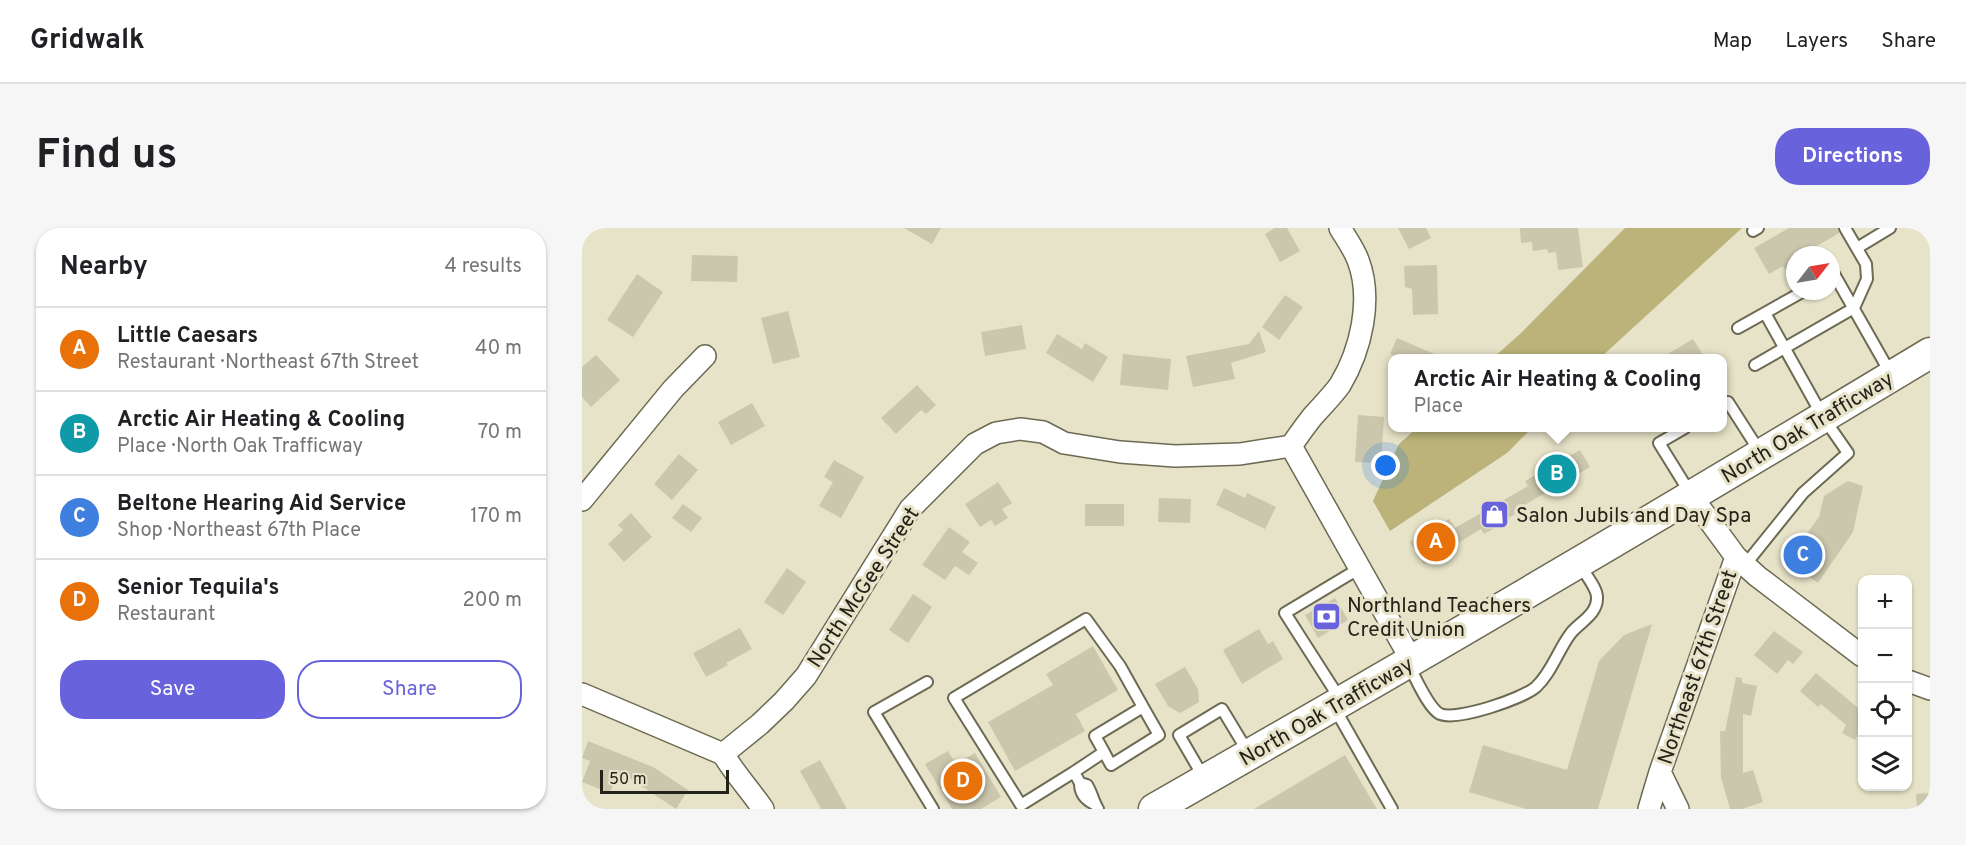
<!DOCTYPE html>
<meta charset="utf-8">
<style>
:root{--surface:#fff;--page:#f6f6f6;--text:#202124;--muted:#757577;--line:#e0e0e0;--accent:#6862dc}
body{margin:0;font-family:Overpass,sans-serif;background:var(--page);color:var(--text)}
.controls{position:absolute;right:18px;bottom:18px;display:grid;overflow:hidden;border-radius:12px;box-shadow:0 2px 4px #0004}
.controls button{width:54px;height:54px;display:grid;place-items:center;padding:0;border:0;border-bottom:2px solid var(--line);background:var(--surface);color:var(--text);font:30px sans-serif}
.compass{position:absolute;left:1204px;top:18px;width:54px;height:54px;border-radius:50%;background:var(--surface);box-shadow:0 2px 4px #0004;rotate:59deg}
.scale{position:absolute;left:18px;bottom:15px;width:129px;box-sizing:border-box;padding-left:6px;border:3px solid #242319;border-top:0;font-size:16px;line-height:21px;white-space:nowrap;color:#242319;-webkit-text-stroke:4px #e6e3c8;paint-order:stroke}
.you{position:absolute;left:804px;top:238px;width:21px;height:21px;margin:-15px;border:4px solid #fff;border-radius:50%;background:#1a73e8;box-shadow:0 0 0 9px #1a73e833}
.badge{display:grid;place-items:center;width:39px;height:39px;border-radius:50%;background:var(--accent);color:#fff;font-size:20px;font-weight:700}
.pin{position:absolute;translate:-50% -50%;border:3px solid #fff;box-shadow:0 2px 6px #0006}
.popup{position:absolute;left:806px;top:126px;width:339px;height:78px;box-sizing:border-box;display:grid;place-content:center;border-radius:12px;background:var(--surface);filter:drop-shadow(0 2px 4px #0005);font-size:20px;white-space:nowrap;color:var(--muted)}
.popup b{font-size:22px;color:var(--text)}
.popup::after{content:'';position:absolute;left:50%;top:100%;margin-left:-12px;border:12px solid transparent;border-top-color:var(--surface)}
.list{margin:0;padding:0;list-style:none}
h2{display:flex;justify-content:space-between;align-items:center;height:78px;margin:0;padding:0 24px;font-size:26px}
h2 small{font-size:20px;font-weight:400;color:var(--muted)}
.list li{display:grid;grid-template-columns:39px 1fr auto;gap:18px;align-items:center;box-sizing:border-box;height:84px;padding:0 24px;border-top:2px solid var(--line)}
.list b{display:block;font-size:22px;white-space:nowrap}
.list p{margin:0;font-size:20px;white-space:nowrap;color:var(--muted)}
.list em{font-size:20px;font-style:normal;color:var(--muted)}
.actions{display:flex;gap:12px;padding:18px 24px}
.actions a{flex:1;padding:14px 0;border:2px solid var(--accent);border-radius:24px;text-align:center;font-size:21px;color:var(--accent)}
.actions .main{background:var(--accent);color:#fff}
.icon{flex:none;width:33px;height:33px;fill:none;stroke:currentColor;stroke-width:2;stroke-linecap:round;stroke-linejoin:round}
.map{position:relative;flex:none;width:1348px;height:581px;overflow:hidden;border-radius:24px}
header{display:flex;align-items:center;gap:36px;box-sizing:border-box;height:84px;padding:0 30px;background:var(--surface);border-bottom:2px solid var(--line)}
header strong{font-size:28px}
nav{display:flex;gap:33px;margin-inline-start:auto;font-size:21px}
.intro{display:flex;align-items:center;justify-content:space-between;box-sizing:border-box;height:144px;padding:0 36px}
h1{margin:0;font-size:42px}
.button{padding:15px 27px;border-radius:24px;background:var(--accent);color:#fff;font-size:21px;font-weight:700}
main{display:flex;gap:36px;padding:0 36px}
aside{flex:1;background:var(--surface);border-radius:24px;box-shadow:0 2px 4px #0004}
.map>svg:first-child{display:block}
.green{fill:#bbb379}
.building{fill:#cbc7ad}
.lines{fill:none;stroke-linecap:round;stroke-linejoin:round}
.lane-casing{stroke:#6d6a53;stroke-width:14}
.street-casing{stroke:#6d6a53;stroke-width:24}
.secondary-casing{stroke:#6d6a53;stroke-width:33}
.lane{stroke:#fff;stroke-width:10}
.street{stroke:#fff;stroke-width:21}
.secondary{stroke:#fff;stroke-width:30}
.labels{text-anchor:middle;stroke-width:6;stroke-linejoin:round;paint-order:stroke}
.street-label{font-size:21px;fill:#242319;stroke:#e6e3c8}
.poi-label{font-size:21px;fill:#242319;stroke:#e6e3c8;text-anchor:start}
</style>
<header>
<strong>Gridwalk</strong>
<nav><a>Map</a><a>Layers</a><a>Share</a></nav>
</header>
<div class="intro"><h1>Find us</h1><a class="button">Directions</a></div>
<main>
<aside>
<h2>Nearby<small>4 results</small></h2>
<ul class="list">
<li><span class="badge" style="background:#e8710a">A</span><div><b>Little Caesars</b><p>Restaurant · Northeast 67th Street</p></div><em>40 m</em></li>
<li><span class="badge" style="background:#0f9aa8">B</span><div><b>Arctic Air Heating &amp; Cooling</b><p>Place · North Oak Trafficway</p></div><em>70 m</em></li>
<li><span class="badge" style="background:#3f7fe0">C</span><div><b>Beltone Hearing Aid Service</b><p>Shop · Northeast 67th Place</p></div><em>170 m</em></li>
<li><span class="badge" style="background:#e8710a">D</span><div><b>Senior Tequila's</b><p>Restaurant</p></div><em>200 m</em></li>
</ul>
<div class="actions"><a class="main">Save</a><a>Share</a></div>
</aside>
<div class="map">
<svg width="1348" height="581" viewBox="0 0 1348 581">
<rect width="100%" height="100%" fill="#e6e3c8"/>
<path class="green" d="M1043,0H1160L1018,130H911L938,106Z
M835,200H950L925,225L808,303L791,273L817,216Z"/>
<path class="building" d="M322,0H359L350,16Z
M693,0H705L718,23L698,34L683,6Z
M816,0H844L849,10L827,21Z
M938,0H996L1001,39L976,42L974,24L966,25L965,21L951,23L950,14L939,15Z
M1207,0H1256L1257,5L1233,19L1238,27H1213V57L1201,38L1187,46L1172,20Z
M110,27L156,28L155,54L109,53Z
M855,37L856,86L831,87L830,61L823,59L822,38Z
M55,46L81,64L51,109L25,92Z
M703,67L721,79L697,112L680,99Z
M206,83L218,129L191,136L179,90Z
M440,97L444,121L403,128L399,104Z
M677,103L684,124L649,135L653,151L611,159L604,128L667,116Z
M475,106L500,121L503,115L526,129L511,154L464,125Z
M815,110L862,130H818L808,126Z
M1111,111L1123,130H1079Z
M541,126L589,131L586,162L538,157Z
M14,127L38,152L9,179L0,169V139Z
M335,157L354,177L344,186L339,182L314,206L299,190Z
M170,175L183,198L149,217L136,194Z
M776,187L802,189L799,235L773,234Z
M998,222L1008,239L932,283L933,286L926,290L927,292L902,306L899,301L842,336L828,314L867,291L873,300L946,258L943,253Z
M97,226L116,242L90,272L72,256Z
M252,232L282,249L259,290L237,278L251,254L242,249Z
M1266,253L1281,258L1271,304L1236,355L1205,333L1237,289L1242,268Z
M416,254L430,275L420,281L426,290L413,298L409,292L398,299L383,276Z
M642,260L663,270L665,265L694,279L683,301L634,277Z
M577,270L609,271L608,295L576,294Z
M101,276L120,290L109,304L90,290Z
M503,276H542V298H503Z
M49,285L70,309L42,334L26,316L41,302L36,297Z
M367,299L388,314L380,324L396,335L387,347L373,338L363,352L340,337Z
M205,340L224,354L201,387L182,374Z
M331,366L350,379L326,415L307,402Z
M753,370L766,392L736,410L723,387Z
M1070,396L1016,581H944L887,564L901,517L985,542L1017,433L1042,407Z
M158,400L170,421L144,435L146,437L124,449L111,425Z
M677,401L686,416L691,413L701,431L660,456L641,422Z
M1192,403L1221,424L1211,436L1206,432L1195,446L1172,427Z
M511,418L536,462L494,486L503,503L433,543L406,494L471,457L464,446Z
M603,439L616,461L617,474L598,485L586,478L573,456Z
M1234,445L1281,484V497L1273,512L1260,505L1264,497L1239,476L1236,479L1218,463Z
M1154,449L1160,450V455L1175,458L1169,488L1161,486V545L1171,542L1181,574L1160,581H1148L1139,549L1138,503H1143Z
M6,513L71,539L106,562L94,581L43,547L41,552L34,549L28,565L0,554L8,533L0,530Z
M366,523L374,536L393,525L419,569L399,581H370L343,536Z
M763,527L795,581H672Z
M238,532L265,581H239L218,543Z
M1348,565V581H1335L1334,566Z"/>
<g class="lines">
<defs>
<path id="lane" d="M1346,0L1348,3
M1171,3L1176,0
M1275,20L1308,0
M1249,47L1252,46L1310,148
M1156,100L1222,63
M1173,137L1272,80L1285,51L1284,36L1263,0
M1140,178L1146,174L1178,224
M1103,200L1077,215L1108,265
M1163,337L1221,265L1266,225L1241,189L1183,85
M826,436C833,448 846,480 858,486C875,493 940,471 954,459C970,444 976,422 989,405C998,394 1016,386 1015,369C1015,360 1003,346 998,337
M345,454L292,484L351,581
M758,471L703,385L778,340
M752,479L810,581
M522,524L529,537L577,507L561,479
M492,544L522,524L513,508L561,479L538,438L504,391L372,470L439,577L492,544L498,555
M622,550L597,507L640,481L666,524
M512,576C503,571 498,566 498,555L505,557C510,565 511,573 516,581"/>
<path id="street" d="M709,218L830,433
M709,218C716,208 723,198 731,188C740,178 750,168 758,157C779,122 791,71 776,32C772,21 764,10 758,0
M1110,269L1154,329L1175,348L1280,428
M0,272L91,161L123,128
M1326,453L1348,461
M0,466L141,526C153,546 168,562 181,581
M141,526L178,496L202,473L224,448L328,281L393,216L414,205L438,201L461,204L482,215L538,224L593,228L658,226L709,218
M1078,544L1096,581
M1067,581L1078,544L1154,329"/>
<path id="secondary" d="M572,581C833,432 1091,280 1348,125"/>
</defs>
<use href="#lane" class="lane-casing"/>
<use href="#street" class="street-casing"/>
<use href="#secondary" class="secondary-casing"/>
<use href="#lane" class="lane"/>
<use href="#street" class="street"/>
<use href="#secondary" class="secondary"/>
</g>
<defs>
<symbol id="shop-square" viewBox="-11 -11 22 22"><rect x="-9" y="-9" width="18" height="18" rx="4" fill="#6862dc" stroke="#e6e3c8"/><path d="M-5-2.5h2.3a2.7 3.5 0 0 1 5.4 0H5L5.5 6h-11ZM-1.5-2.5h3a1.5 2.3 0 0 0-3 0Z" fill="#fff"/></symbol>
<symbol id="bank-square" viewBox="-11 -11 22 22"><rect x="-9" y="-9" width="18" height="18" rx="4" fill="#6862dc" stroke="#e6e3c8"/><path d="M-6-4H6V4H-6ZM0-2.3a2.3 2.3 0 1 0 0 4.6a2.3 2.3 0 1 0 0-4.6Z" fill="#fff"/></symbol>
</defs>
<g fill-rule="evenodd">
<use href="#shop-square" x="896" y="270" width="33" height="33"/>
<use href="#bank-square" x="728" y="372" width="33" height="33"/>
</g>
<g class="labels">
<g class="street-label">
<text transform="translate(1225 199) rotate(-31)" y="7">North Oak Trafficway</text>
<text transform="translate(281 359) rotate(-57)" y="7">North McGee Street</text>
<text transform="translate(1115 439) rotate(-71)" y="7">Northeast 67th Street</text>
<text transform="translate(744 483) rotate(-30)" y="7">North Oak Trafficway</text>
</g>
<g class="poi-label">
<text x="934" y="294">Salon Jubils and Day Spa</text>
<text x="765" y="384">Northland Teachers<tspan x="765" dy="24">Credit Union</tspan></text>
</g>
</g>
</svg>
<div class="controls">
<button>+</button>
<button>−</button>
<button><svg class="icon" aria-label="locate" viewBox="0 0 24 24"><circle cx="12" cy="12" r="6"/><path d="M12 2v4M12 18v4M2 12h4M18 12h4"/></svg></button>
<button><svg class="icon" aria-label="layers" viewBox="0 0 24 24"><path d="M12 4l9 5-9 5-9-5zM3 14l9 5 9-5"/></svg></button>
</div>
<svg class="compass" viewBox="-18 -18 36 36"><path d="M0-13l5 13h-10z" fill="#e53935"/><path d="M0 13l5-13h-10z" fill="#757577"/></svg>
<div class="scale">50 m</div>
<div class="you"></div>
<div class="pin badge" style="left:854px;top:314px;background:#e8710a">A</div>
<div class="pin badge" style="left:975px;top:246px;background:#0f9aa8">B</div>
<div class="popup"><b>Arctic Air Heating &amp; Cooling</b>Place</div>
<div class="pin badge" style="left:1221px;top:327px;background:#3f7fe0">C</div>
<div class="pin badge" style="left:381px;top:553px;background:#e8710a">D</div>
</div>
</main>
